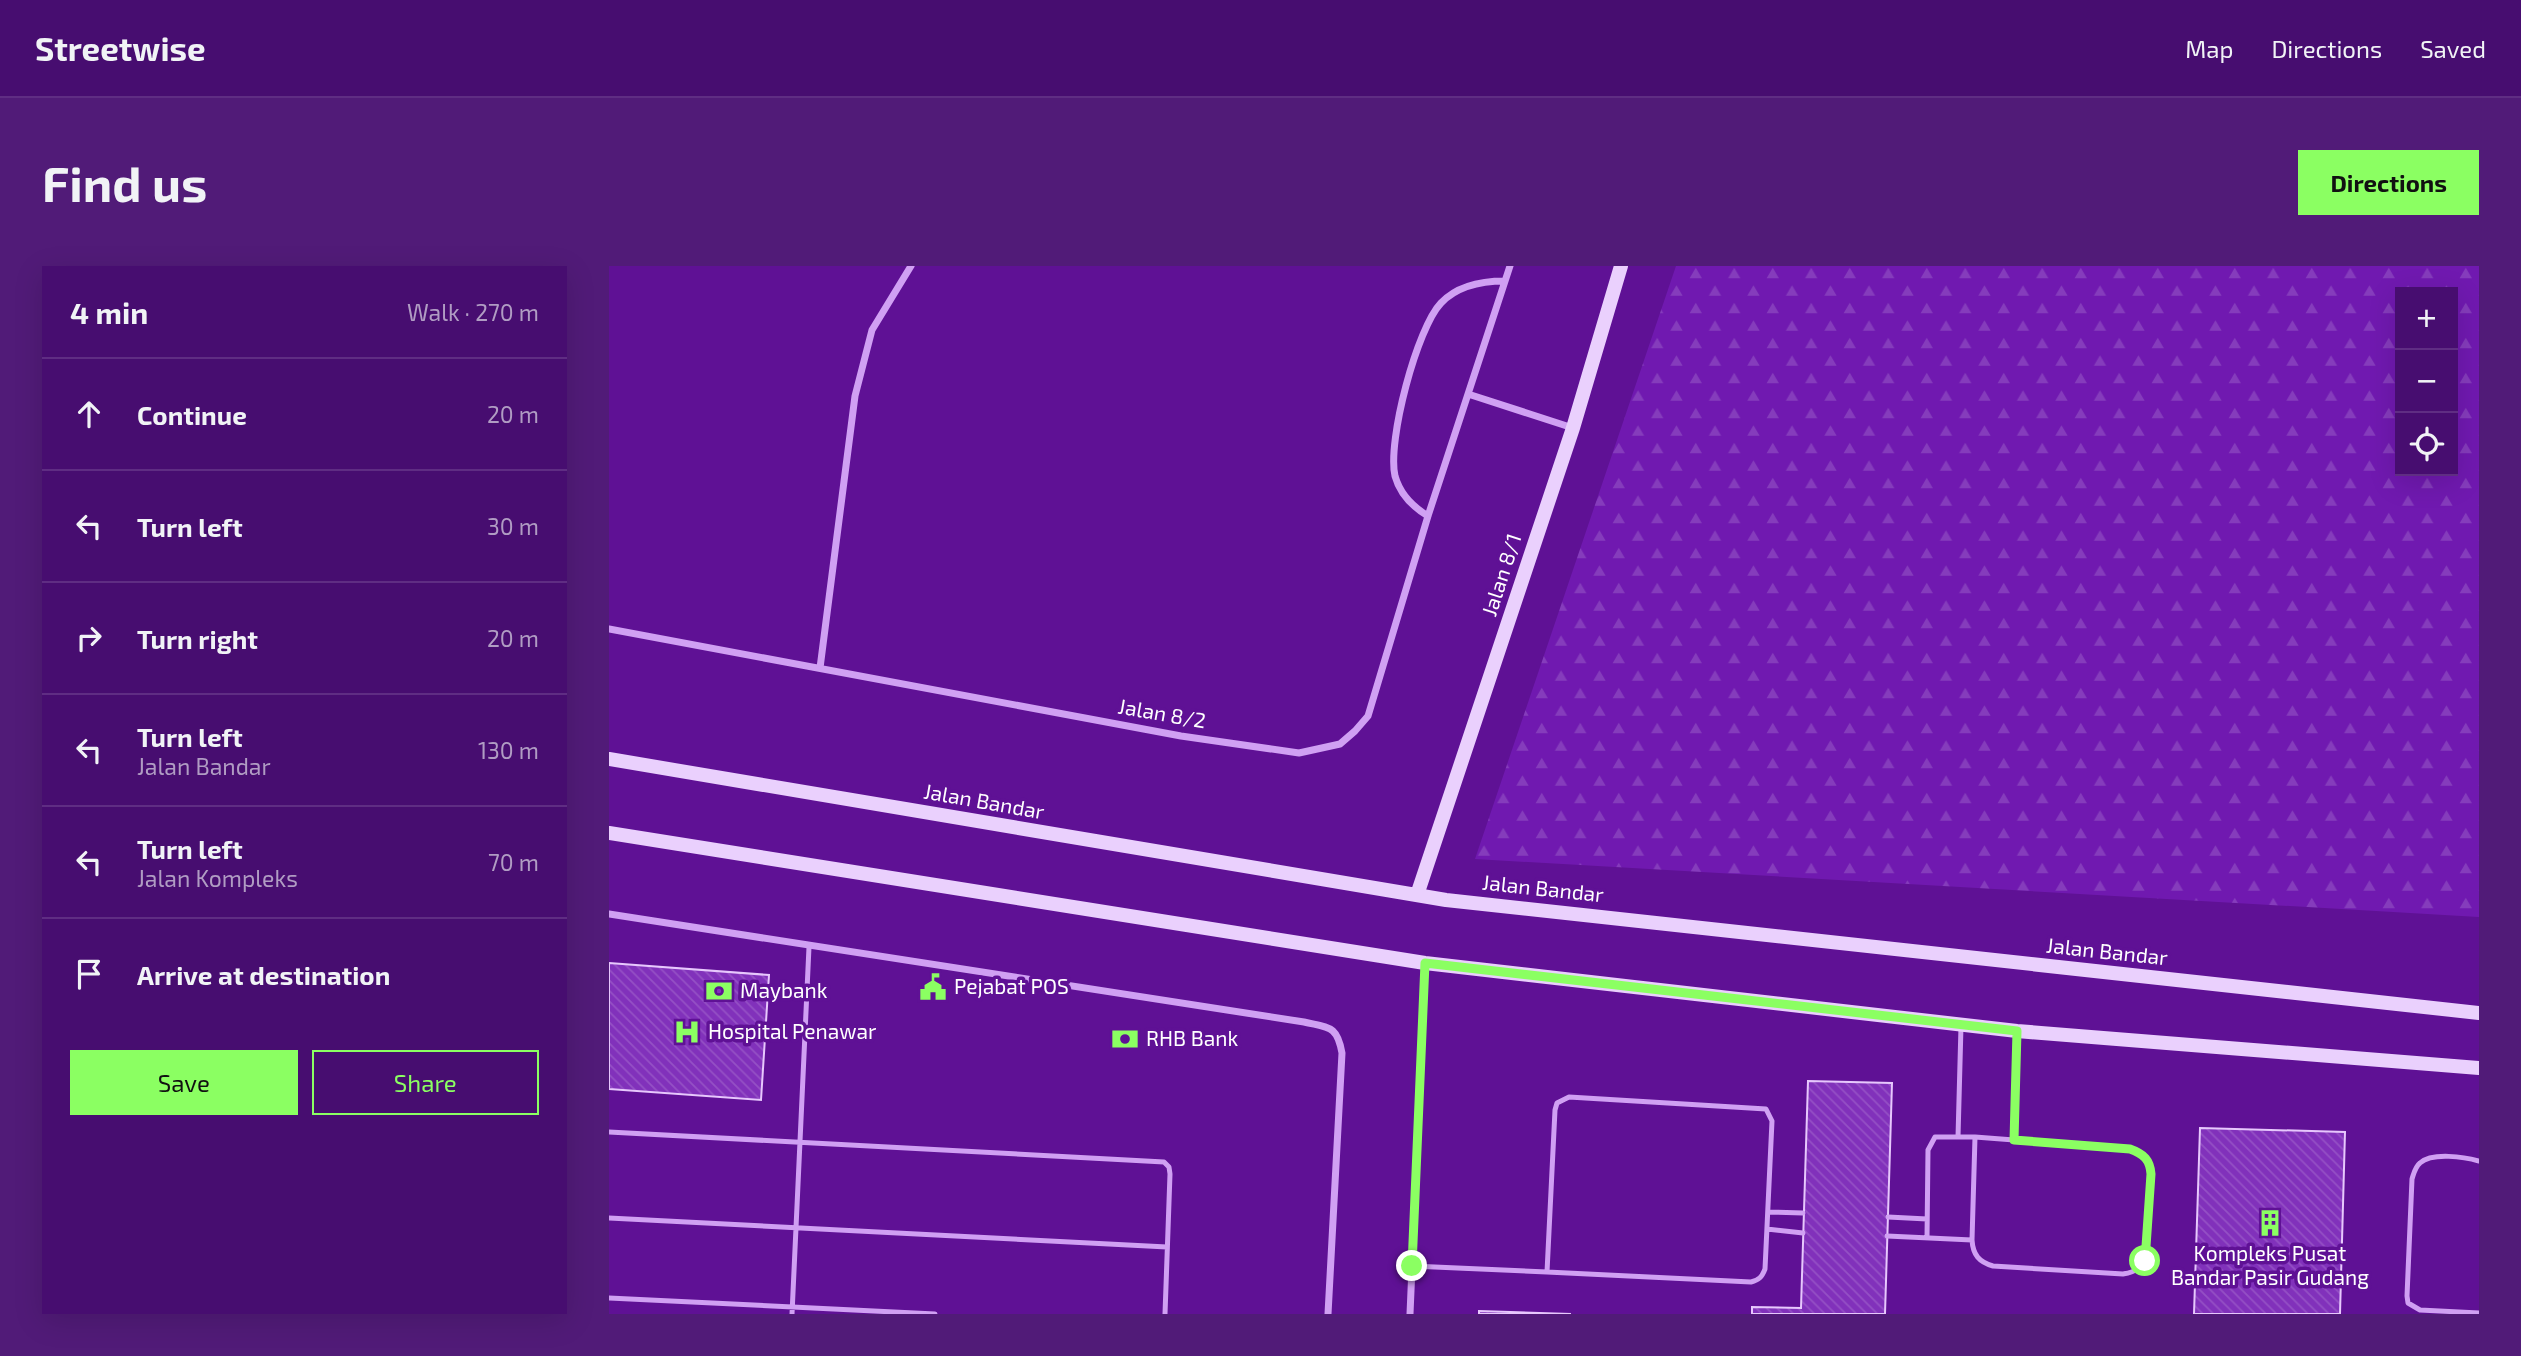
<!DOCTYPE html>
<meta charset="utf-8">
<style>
:root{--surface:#470d70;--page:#511b78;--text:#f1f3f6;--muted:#b09cc3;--line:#5f2d83;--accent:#8bff62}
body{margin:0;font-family:"Exo 2",sans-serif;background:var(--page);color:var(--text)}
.controls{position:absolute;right:21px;top:21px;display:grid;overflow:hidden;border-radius:0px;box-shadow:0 7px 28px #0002}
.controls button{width:63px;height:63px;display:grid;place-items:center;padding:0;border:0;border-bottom:2px solid var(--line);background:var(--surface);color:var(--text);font:35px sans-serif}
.stop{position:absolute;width:21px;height:21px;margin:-16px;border:5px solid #8bff62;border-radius:50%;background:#fff}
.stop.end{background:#8bff62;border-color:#fff;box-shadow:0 2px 7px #0008}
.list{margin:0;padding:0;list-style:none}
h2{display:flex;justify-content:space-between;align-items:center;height:91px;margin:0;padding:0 28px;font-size:30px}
h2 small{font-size:23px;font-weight:400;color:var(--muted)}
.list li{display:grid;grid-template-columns:46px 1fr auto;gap:21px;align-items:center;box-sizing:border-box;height:112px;padding:0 28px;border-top:2px solid var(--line)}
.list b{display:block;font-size:26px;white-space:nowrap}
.list p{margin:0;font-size:23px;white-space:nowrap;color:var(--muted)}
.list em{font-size:23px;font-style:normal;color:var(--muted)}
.actions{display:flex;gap:14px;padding:21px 28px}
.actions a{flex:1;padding:16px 0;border:2px solid var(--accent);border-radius:0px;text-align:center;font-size:24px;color:var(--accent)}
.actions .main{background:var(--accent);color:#111}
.icon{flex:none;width:38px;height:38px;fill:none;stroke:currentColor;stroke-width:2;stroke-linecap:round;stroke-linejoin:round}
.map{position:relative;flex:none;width:1870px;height:1048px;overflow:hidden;border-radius:0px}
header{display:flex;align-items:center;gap:42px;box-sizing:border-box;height:98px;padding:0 35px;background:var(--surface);border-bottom:2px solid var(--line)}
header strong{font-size:33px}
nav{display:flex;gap:38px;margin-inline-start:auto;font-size:24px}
.intro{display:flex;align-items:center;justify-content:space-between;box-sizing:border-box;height:168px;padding:0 42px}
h1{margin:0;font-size:49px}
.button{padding:18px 32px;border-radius:0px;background:var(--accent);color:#111;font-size:24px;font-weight:700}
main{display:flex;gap:42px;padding:0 42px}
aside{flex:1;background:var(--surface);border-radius:0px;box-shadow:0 7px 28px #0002}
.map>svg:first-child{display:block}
.forest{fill:url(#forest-firs);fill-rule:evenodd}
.building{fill:url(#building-back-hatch);stroke:#e7c8fd;stroke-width:2}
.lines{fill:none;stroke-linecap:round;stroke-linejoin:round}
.lane{stroke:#d0a0f3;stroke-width:5}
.street{stroke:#d0a0f3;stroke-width:7}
.secondary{stroke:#ead0fd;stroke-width:14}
.route{stroke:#8bff62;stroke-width:9}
.labels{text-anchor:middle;stroke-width:7;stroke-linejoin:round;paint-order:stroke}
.street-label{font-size:21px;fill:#fff;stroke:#5f1195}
.poi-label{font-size:21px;fill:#fff;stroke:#5f1195;text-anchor:start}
</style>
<header>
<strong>Streetwise</strong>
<nav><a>Map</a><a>Directions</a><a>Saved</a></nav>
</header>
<div class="intro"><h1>Find us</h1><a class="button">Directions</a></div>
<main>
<aside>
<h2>4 min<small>Walk · 270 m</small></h2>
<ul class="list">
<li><svg class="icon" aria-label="ahead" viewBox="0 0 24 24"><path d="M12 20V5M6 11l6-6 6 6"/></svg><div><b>Continue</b></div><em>20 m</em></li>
<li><svg class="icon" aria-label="left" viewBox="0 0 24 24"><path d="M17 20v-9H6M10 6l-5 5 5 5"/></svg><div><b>Turn left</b></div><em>30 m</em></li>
<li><svg class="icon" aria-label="right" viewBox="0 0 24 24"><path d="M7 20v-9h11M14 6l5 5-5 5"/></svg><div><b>Turn right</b></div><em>20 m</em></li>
<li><svg class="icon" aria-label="left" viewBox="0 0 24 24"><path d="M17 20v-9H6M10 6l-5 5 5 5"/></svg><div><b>Turn left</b><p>Jalan Bandar</p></div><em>130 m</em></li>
<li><svg class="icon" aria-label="left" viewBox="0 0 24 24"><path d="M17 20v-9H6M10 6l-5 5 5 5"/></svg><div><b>Turn left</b><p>Jalan Kompleks</p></div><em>70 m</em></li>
<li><svg class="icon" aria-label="arrive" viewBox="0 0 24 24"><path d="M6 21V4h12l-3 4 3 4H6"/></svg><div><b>Arrive at destination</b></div></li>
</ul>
<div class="actions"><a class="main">Save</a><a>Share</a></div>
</aside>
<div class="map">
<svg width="1870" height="1048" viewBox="0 0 1870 1048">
<defs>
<pattern id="forest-firs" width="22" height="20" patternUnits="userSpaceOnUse" patternTransform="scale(1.75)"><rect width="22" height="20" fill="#7019b0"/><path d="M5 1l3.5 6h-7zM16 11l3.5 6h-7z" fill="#853cbc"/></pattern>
<pattern id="building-back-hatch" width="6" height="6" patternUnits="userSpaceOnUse" patternTransform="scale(1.75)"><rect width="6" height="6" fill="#8131bb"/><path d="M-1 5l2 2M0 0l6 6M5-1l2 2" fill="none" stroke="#9450c5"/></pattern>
</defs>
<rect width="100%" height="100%" fill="#5f1195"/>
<path class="forest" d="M1067,0H1870V651L866,593ZM1791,26H1844V205H1791Z"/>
<path class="building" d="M0,697L160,709L152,834L0,823Z
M1199,815L1283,817L1276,1048H1143V1041L1192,1042Z
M1591,862L1736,866L1731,1048H1585Z
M870,1045L962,1048H870Z"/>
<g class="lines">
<path class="lane" d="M1352,760L1349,871H1366L1363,974C1364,989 1370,996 1384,1000L1514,1008C1528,1006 1535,1000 1538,987L1541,899L1537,891L1521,883L1405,874L1408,768
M960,831L1157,843L1163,855L1156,1003C1153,1011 1150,1014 1142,1016L938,1006L946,844L948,837Z
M0,866L555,896L560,901L561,908L556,1048
M1366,871L1405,874
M1870,895C1856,891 1823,886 1811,897C1806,901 1805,907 1803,913L1798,1030L1799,1037L1811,1044L1870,1047
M1159,946L1194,947
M1279,951L1318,953
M0,952L558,981
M1158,963L1194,967
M1278,970L1363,974
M1318,972L1319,884L1326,871H1349
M803,1000L938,1006
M0,1032L326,1048
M183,1048L200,681"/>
<path class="street" d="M859,128L964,162
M819,250C804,241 791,228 786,210C778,175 808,62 832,37C849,19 873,15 896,15
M0,363L572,470L690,487L731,478L746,465L759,450L819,250L901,0
M211,402L246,130L263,64L302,0
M0,648L695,756C720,762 728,759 733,787L719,1048
M801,1048L816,697"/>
<path class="secondary" d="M0,493L837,634L1870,747
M0,567L816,697L1408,765L1870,802
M808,629L964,162L1012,0"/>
</g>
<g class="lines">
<path class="route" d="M803,1000L816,697L1408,765L1405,874L1521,883C1535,888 1541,894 1542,908L1536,995"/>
</g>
<defs>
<symbol id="civic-bare" viewBox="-9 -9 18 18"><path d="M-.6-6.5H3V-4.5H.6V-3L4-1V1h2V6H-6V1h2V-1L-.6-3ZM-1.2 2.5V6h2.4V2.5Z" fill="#8bff62" stroke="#5f1195" stroke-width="2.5" paint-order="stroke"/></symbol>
<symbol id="bank-bare" viewBox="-9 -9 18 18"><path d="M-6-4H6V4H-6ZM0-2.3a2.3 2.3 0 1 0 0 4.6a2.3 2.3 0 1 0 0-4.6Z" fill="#8bff62" stroke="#5f1195" stroke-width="2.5" paint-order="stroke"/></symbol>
<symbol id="hospital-bare" viewBox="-9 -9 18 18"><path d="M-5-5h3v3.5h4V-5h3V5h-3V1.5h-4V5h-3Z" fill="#8bff62" stroke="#5f1195" stroke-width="2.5" paint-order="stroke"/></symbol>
<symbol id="building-bare" viewBox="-9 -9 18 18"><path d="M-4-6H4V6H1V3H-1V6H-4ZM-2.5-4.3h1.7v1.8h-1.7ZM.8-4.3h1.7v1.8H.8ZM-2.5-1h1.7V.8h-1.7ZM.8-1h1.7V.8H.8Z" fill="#8bff62" stroke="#5f1195" stroke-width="2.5" paint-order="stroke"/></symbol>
</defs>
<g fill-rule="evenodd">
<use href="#civic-bare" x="305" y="702" width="38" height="38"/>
<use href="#bank-bare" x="91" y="706" width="38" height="38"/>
<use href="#hospital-bare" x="59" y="747" width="38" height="38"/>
<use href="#bank-bare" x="497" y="754" width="38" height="38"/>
<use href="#building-bare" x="1642" y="938" width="38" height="38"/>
</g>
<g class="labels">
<g class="street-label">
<text transform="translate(893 309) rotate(-72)" y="7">Jalan 8/1</text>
<text transform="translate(553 448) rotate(10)" y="7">Jalan 8/2</text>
<text transform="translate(375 536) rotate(10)" y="7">Jalan Bandar</text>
<text transform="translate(934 623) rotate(6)" y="7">Jalan Bandar</text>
<text transform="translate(1498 686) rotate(6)" y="7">Jalan Bandar</text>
</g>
<g class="poi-label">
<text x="345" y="728">Pejabat POS</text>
<text x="131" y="732">Maybank</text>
<text x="99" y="773">Hospital Penawar</text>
<text x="537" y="780">RHB Bank</text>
<text x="1661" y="995" text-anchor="middle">Kompleks Pusat<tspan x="1661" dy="24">Bandar Pasir Gudang</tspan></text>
</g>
</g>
</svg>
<div class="controls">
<button>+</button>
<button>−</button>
<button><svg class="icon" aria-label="locate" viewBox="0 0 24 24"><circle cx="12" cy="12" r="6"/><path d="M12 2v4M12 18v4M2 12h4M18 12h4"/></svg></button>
</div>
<div class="stop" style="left:1536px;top:995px"></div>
<div class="stop end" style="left:803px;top:1000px"></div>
</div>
</main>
